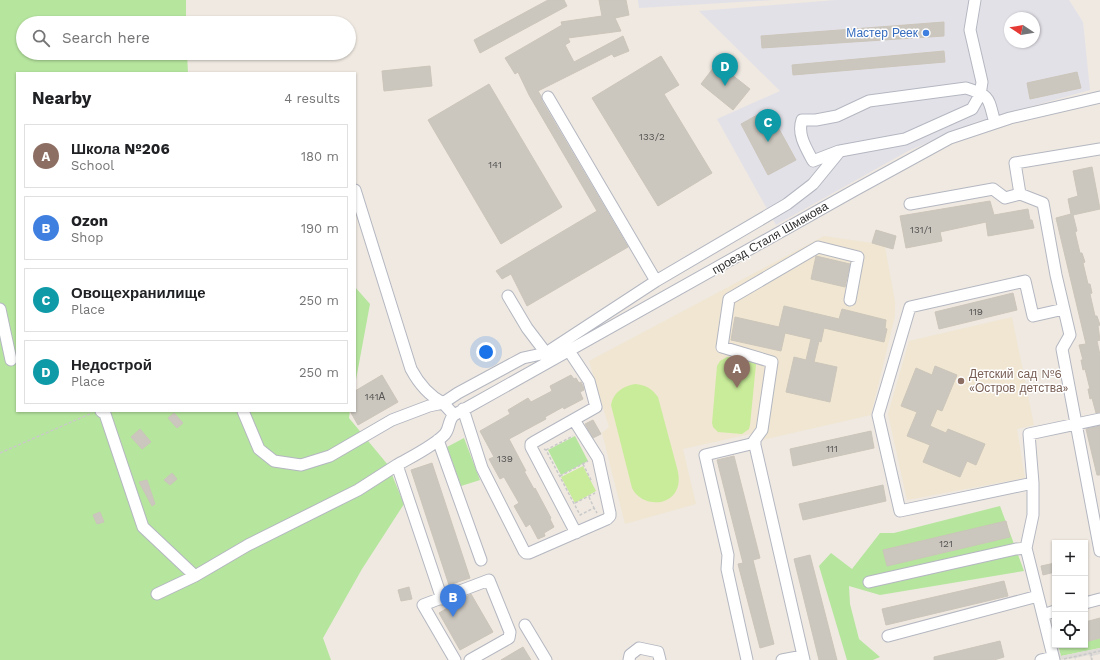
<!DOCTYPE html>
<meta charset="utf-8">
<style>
:root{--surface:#fff;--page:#f2f2f2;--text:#202124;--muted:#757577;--line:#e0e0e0;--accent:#111827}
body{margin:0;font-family:"Work Sans",sans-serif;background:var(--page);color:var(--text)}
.controls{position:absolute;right:12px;bottom:12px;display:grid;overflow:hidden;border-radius:0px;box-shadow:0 1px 3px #0004}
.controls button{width:36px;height:36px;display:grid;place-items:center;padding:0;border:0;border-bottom:1px solid var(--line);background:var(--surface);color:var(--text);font:20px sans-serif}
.compass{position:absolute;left:1004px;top:12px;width:36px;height:36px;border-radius:50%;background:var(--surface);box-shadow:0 1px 3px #0004;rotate:282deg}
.you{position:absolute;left:486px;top:352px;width:14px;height:14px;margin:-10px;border:3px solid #fff;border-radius:50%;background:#1a73e8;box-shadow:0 0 0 6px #1a73e833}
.badge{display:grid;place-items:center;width:26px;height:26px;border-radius:50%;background:var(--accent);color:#fff;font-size:13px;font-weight:700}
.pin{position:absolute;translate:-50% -33px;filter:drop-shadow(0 1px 2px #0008)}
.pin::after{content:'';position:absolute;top:21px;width:14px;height:12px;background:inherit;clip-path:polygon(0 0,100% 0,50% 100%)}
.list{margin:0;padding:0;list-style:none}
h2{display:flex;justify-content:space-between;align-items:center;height:52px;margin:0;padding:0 16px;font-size:17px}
h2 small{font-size:13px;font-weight:400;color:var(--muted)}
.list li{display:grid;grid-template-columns:26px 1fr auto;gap:12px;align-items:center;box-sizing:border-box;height:64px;margin:0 8px 8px;padding:0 8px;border:1px solid var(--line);border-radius:0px}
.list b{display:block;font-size:15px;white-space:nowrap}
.list p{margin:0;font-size:13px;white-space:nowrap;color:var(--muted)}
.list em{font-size:13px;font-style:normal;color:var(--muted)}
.icon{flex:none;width:22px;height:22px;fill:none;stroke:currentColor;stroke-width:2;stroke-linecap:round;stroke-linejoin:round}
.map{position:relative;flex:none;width:1100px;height:660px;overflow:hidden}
.search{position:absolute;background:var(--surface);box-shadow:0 1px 3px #0004;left:16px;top:16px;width:340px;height:44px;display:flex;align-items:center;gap:10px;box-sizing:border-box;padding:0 14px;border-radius:22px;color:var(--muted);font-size:15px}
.panel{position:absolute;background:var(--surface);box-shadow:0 1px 3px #0004;left:16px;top:72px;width:340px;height:340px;border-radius:0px}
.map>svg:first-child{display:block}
.industrial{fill:#e3e1e8;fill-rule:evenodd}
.education{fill:#f0e6d1}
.green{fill:#b6e59e}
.pitch{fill:#c9ec9a}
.plaza{fill:#dfdcd8}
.building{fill:#cbc7bf;stroke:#cbc5ba}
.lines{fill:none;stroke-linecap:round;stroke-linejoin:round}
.minor-casing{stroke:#b4b7c1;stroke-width:13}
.path{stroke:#c9c9c9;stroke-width:1.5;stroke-dasharray:3 2;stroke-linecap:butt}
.minor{stroke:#fff;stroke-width:11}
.shop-dot{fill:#3f7fe0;stroke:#fff;stroke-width:1.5}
.education-dot{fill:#8d6e63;stroke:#fff;stroke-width:1.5}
.labels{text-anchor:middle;stroke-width:3;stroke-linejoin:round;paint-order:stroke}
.number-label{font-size:10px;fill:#555452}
.shop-label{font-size:12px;fill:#366cbe;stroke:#fff;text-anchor:end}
.street-label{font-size:12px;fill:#2e2e2e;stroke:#fff}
.education-label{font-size:12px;fill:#785e54;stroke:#fff;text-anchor:start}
</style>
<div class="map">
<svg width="1100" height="660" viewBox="0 0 1100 660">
<rect width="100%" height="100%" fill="#efe9e1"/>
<path class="industrial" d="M638,0H774L639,8Z
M835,0H1069L1083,22L1090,90L976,122L908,151L776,225L717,119L780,91L699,11ZM1010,18H1034V42H1010Z"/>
<path class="education" d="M824,236L872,243L885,247L895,301V316L871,415L762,440L750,434L683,449L696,504L625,524L602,433L609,427L589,361Z
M1012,317L1034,425L1017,429L1025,478L907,500L888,414L909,341Z"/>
<path class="green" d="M0,0H186V23H23V53H187L188,73H17V411H350L349,418L388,465L404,504L362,569L323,638L331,660H0Z
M355,287L370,304L355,385Z
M575,436L588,461L561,475L548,450Z
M464,438L480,480L461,486L447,447Z
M1000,506L1024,571L880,595L849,586L850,604L859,639L880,657L873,660H847L819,566L831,553L852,569L880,533H894Z
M1100,638V648L1061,656L1058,645H1085V642Z"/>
<path class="pitch" d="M727,357L749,359L756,364L750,425L749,429L742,434L718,432L713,427L712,423L717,366L720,361Z
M635,384C646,385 651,388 658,397L677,468C679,475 680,484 676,491C667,508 640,505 632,488L611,405C613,393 623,386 635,384Z
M583,466L596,491L575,503L561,477Z"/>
<path class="plaza" d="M1055,616V619L1052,621V623L1055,634V645H1058L1061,656L1100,648V654L1092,656V660H1091L1089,655L1076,658V660L1074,658L1059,660L1048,621L1050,618Z"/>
<path class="building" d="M548,0H564L567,6L480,53L474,40Z
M599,0H626L629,15L615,18L621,31L568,38L570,42L565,45L574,62L623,36L629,51L614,57L612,54L538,91L541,96L542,101L628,247L527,306L511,274L502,279L496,271L597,211L529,95L518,72L515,74L505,58L562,25L561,22L602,16Z
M944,22V36L762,48L761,36Z
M944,51L945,62L793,75L792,65Z
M661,56L679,85L664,94L712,173L658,206L592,98Z
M717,63L750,89L733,110L701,84Z
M430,66L432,86L384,91L382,71Z
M1077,72L1081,88L1030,99L1027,83Z
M489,84L562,207L501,244L428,120Z
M768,109L796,160L768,175L741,124Z
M1092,167L1100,209L1073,215L1077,231L1075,232L1080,253H1082L1085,262L1083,263L1088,284H1090L1092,293L1090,294L1095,316H1097L1100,325L1098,326L1100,340L1097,341L1100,355V412L1096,413L1092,398L1090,399L1088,389H1090L1085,369L1083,370L1081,360H1083L1079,345L1086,344L1056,218L1071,214L1068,199L1078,196L1073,171Z
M990,201L994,215L1028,209L1030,220H1032L1034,228L988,236L986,222L940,232L942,241L906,248L900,216Z
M876,230L896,236L893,249L872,243Z
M816,256L850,264L845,287L811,279Z
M1013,293L1017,310L939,329L935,312Z
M784,306L839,319L842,309L886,320L885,328L887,329L884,342L824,328L821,342L819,341L814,362L837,367L830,402L786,392L794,357L806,360L811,339L785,333L781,351L731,340L735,317L779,327Z
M935,366L957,375L942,411L937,409L930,426L946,433L948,429L985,444L976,465L967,461L960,477L923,462L930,445L907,436L917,412L901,406L916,368L932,375Z
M382,375L398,402L358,425L350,411H355V391Z
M571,375L574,379L576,378L579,383L581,382L583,386L584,390L580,392L583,399L564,409L563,407L545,417L546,419L509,439L526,471H524L534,489L535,488L551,518L550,519L554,527L544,533L545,536L538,539L530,524L526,527L514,506L519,503L504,477L500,479L489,459L494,457L480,431L510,414L508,410L528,398L531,402L552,391L550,386Z
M174,413L183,423L177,428L168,418Z
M593,420L601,434L593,438L585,424Z
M1100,426V475H1097L1086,429Z
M140,429L151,442L142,449L131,437Z
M871,431L874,448L793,466L790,449Z
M734,456L760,558L753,560L774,644L760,648L738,564L743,563L717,460Z
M432,463L470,578L449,585L411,470Z
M172,473L177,479L170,485L164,480Z
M147,480L155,504L152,506L139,482Z
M883,485L886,501L803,520L799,504Z
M100,512L104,522L97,524L93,515Z
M1006,521L1010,537L887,566L883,550Z
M810,555L837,660H819L794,559Z
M1055,563V572L1043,575L1041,566Z
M1004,581L1008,596L886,625L882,609Z
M409,587L412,599L401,601L398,590Z
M471,594L493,632L460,650L439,613Z
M1100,618V638L1085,642V622Z
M1000,641L1004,657L994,660H934V657Z
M523,647L531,660H501Z"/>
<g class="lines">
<defs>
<path id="minor" d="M548,97L656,281
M1100,149L1015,163L1020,194L1043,203L1056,275L1070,335L1062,349L1100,551
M839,151L813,161C806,148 797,134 802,120H816L837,116L869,101L966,88C992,96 988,99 995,123
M355,190L411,369C419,384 428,395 443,403L458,393L523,358L546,353L656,281L787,204L813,184L840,151L905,139L972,109L980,95L982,82L970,30L975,0
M910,204L993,189L1005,198L1020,194
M508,296L527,328L546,353
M0,309L11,360
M569,351L589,381L596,407L534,442L531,444V447L576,533
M463,409L482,468L524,551L526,553H529L607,519L610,516V513L598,458L574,420
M101,411L105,414L143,527L195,576
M243,411L259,449L274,461L301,465L330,456L392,420L429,406L443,403L454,415
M438,440L481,560
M1033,483L900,511L878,415L910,307L1025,281L1033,316L1064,309
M869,582L1016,549L1026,548
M157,594L195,576L248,545L358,490L397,465
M442,599L397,465C411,457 434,446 445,434C450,428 448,420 454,415L855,190L950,138L1010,118L1100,97
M1085,603L1100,599
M1043,615L1055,611
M525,625L546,660
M888,636L1038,596
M455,660L423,605L489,580L510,632L509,638L470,660
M629,660L630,655L639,648L658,652L660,660
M747,660L727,569L728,555L705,455L755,443
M782,660L803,656
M804,660L754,441L762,430L772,362L722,347L729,299L818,247L858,257L850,300
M1041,660L1053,657
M1054,660L1026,548L1033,515V483L1029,434L1100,419"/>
</defs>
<use href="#minor" class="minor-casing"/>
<path class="path" d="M544,449L546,450L580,515L594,508L597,513
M546,450L573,436
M0,453L92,413
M583,464L592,482
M560,476L588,461
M589,497L594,508
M575,503L595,493
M1091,653L1092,660
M1064,659L1100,651"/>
<use href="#minor" class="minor"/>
</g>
<circle class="shop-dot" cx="926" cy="33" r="4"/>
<circle class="education-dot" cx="961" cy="381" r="4"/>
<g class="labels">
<g class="number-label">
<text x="652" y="140">133/2</text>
<text x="495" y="168">141</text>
<text x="921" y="233">131/1</text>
<text x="976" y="315">119</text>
<text x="375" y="400">141А</text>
<text x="832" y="452">111</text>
<text x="505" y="462">139</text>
<text x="946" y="547">121</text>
</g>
<g class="shop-label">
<text x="918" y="37">Мастер Реек</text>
</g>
<g class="street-label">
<text transform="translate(770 238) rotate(-30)" y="4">проезд Сталя Шмакова</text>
</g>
<g class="education-label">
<text x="969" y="378">Детский сад №6<tspan x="969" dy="14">«Остров детства»</tspan></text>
</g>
</g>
</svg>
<div class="controls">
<button>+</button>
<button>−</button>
<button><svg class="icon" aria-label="locate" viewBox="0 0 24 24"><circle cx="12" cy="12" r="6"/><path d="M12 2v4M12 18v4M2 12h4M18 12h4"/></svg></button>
</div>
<svg class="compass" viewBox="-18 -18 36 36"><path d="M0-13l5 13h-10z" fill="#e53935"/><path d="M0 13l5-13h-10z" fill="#757577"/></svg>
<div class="you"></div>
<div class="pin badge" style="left:737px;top:388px;background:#8d6e63">A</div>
<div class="pin badge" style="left:453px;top:617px;background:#3f7fe0">B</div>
<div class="pin badge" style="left:768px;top:142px;background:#0f9aa8">C</div>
<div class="pin badge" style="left:725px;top:86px;background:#0f9aa8">D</div>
<div class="search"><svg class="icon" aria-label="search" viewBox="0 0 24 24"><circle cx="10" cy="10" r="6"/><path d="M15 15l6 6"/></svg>Search here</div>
<section class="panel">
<h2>Nearby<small>4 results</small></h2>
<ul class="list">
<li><span class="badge" style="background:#8d6e63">A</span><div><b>Школа №206</b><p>School</p></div><em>180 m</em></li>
<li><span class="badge" style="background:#3f7fe0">B</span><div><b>Ozon</b><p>Shop</p></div><em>190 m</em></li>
<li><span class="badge" style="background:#0f9aa8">C</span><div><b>Овощехранилище</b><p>Place</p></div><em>250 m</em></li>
<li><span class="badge" style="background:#0f9aa8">D</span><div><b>Недострой</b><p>Place</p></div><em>250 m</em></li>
</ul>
</section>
</div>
